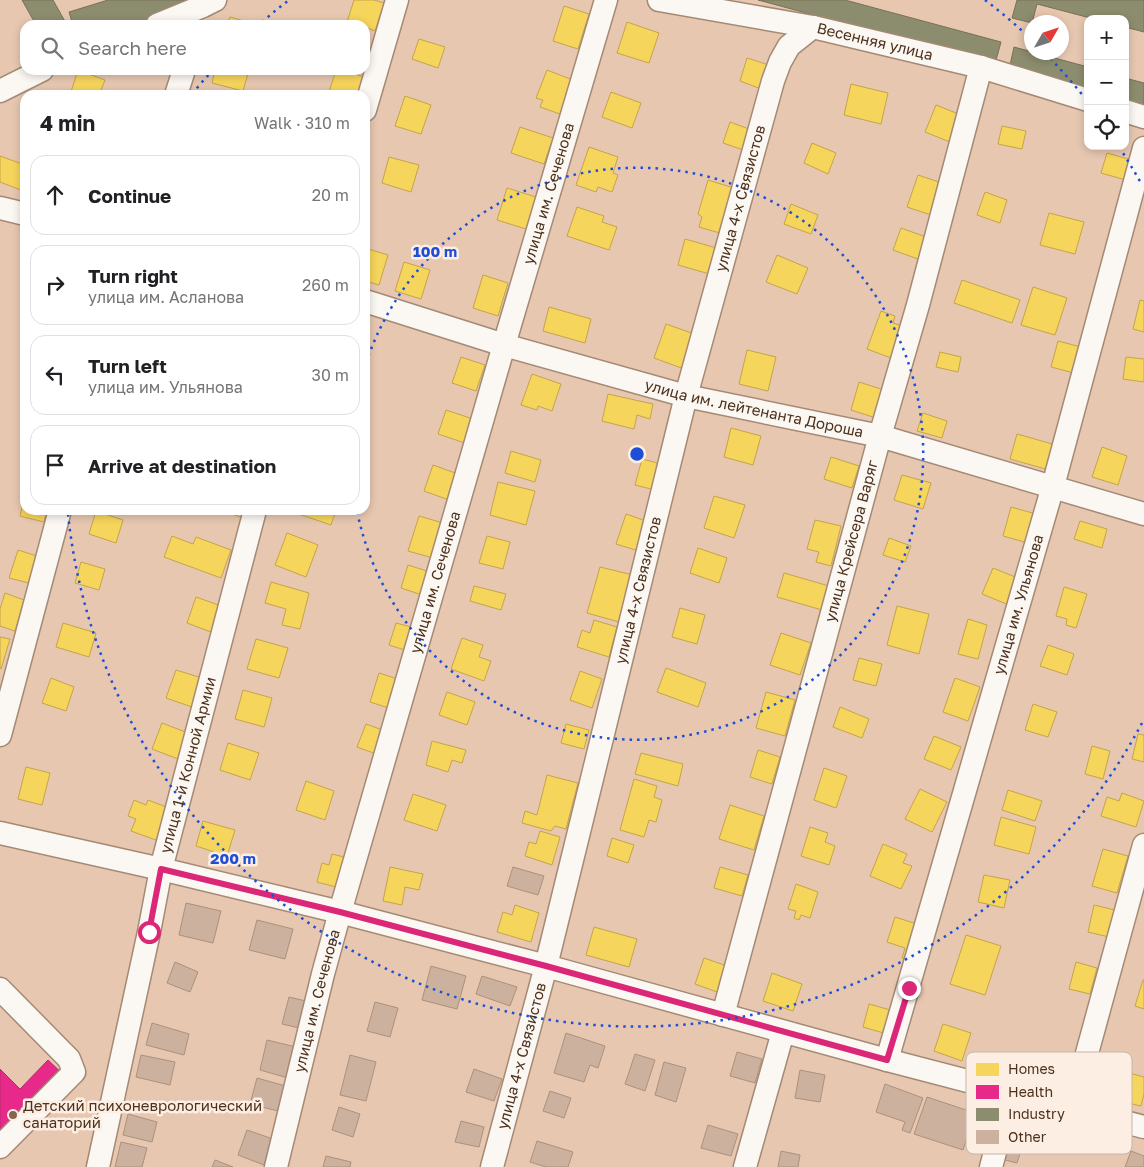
<!DOCTYPE html>
<meta charset="utf-8">
<style>
:root{--surface:#fff;--page:#f2f2f2;--text:#202124;--muted:#757577;--line:#e0e0e0}
body{margin:0;font-family:"Golos Text",sans-serif;background:var(--page);color:var(--text)}
.controls{position:absolute;right:15px;top:15px;display:grid;overflow:hidden;border-radius:10px;box-shadow:0 2px 8px #0003}
.controls button{width:45px;height:45px;display:grid;place-items:center;padding:0;border:0;border-bottom:1px solid var(--line);background:var(--surface);color:var(--text);font:25px sans-serif}
.compass{position:absolute;left:1024px;top:15px;width:45px;height:45px;border-radius:50%;background:var(--surface);box-shadow:0 2px 8px #0003;rotate:51deg}
.stop{position:absolute;width:15px;height:15px;margin:-11px;border:4px solid #db2777;border-radius:50%;background:#fff}
.stop.end{background:#db2777;border-color:#fff;box-shadow:0 1px 5px #0008}
.list{margin:0;padding:0;list-style:none}
h2{display:flex;justify-content:space-between;align-items:center;height:65px;margin:0;padding:0 20px;font-size:21px}
h2 small{font-size:16px;font-weight:400;color:var(--muted)}
.list li{display:grid;grid-template-columns:32px 1fr auto;gap:15px;align-items:center;box-sizing:border-box;height:80px;margin:0 10px 10px;padding:0 10px;border:1px solid var(--line);border-radius:15px}
.list b{display:block;font-size:19px;white-space:nowrap}
.list p{margin:0;font-size:16px;white-space:nowrap;color:var(--muted)}
.list em{font-size:16px;font-style:normal;color:var(--muted)}
.icon{flex:none;width:28px;height:28px;fill:none;stroke:currentColor;stroke-width:2;stroke-linecap:round;stroke-linejoin:round}
.map{position:relative;flex:none;width:1144px;height:1167px;overflow:hidden}
.search{position:absolute;background:var(--surface);box-shadow:0 2px 8px #0003;left:20px;top:20px;width:350px;height:55px;display:flex;align-items:center;gap:12px;box-sizing:border-box;padding:0 18px;border-radius:15px;color:var(--muted);font-size:19px}
.panel{position:absolute;background:var(--surface);box-shadow:0 2px 8px #0003;left:20px;top:90px;width:350px;height:425px;border-radius:15px}
.map>svg:first-child{display:block}
.homes{fill:#f6d55c;stroke:#c4a449}
.health{fill:#e7298a;stroke:#b92b69}
.industry{fill:#8c8c6e;stroke:#797155}
.building{fill:#cbb19e;stroke:#ac917c}
.lines{fill:none;stroke-linecap:round;stroke-linejoin:round}
.minor-casing{stroke:#a48a75;stroke-width:25}
.minor{stroke:#fbf7f3;stroke-width:22}
.route{stroke:#db2777;stroke-width:6}
.ring{fill:none;stroke:#1d4ed8;stroke-width:2.5;stroke-dasharray:2.5 5}
.poi-dot{fill:#846650;stroke:#fdeee4;stroke-width:2}
.labels{text-anchor:middle;stroke-width:5;stroke-linejoin:round;paint-order:stroke}
.street-label{font-size:15px;fill:#4e311c;stroke:#fdeee4}
.poi-label{font-size:15px;fill:#4e311c;stroke:#fdeee4;text-anchor:start}
.key{fill:#fdeee4;stroke:#c8b5a8;stroke-width:1}
.key-label{font-size:14px;fill:#4e311c}
.centre{fill:#1d4ed8;stroke:#fdeee4;stroke-width:2.5}
.ring-label{font-size:15px;text-anchor:middle;font-weight:bold;fill:#1d4ed8;stroke:#fdeee4;stroke-width:5;stroke-linejoin:round;paint-order:stroke}
</style>
<div class="map">
<svg width="1144" height="1167" viewBox="0 0 1144 1167">
<rect width="100%" height="100%" fill="#e7c7b0"/>
<path class="homes" d="M354,0H374L384,3L375,31L365,27V25H358L347,22Z
M564,6L589,14L578,49L553,41Z
M230,17L258,25H228Z
M627,22L659,33L649,63L617,53Z
M419,39L445,47L438,68L412,59Z
M747,58L772,66L764,90L740,81Z
M78,70L105,80L99,95H70Z
M215,70H249L243,91L212,83Z
M336,70H343L364,77L357,95H328Z
M547,70L573,80L560,114L540,107L543,100L536,98Z
M851,84L888,93L881,124L844,115Z
M611,92L641,103L632,128L602,117Z
M405,96L431,105L421,134L395,126Z
M936,105L961,115L950,142L925,132Z
M730,122L757,132L749,152L723,143Z
M1002,126L1026,131L1022,149L998,144Z
M520,127L553,138L544,164L511,153Z
M812,143L836,153L828,174L804,163Z
M589,147L618,157L613,173L618,175L612,192L598,187L596,192L576,185Z
M1107,153L1132,160L1126,180L1101,173Z
M0,156L25,165V178L21,190L0,182Z
M389,157L419,165L411,192L382,183Z
M918,175L942,183L931,215L907,207Z
M708,180L737,189L723,234L699,227L702,217L698,214Z
M507,188L536,197L526,229L497,220Z
M985,192L1007,200L1000,223L977,215Z
M791,204L818,215L811,234L784,224Z
M577,207L604,216L602,222L617,227L609,250L567,236Z
M1049,213L1084,222L1075,254L1040,245Z
M901,228L926,237L918,259L893,250Z
M685,239L720,249L713,275L678,265Z
M365,248L388,255L379,285L365,281Z
M777,255L808,268L797,294L766,282Z
M404,262L430,270L421,299L395,291Z
M483,275L508,283L498,316L473,308Z
M962,280L1020,300L1012,323L954,303Z
M1033,287L1067,298L1055,335L1021,325Z
M1140,300L1144,301V332L1133,329Z
M549,307L591,319L585,343L543,331Z
M881,311L895,316L893,323L905,327L894,359L867,349Z
M666,324L700,336L687,370L654,358Z
M1058,341L1081,347L1074,373L1051,367Z
M747,350L776,357L768,391L739,384Z
M940,352L961,357L958,372L936,367Z
M461,357L485,365L476,391L452,383Z
M1126,357L1144,359V382L1123,379Z
M532,374L561,384L552,411L538,406L537,410L521,405Z
M859,382L884,390L876,418L851,410Z
M608,394L653,404L650,419L637,415L634,429L602,421Z
M446,410L473,419L465,443L438,434Z
M923,413L947,421L942,438L917,431Z
M731,428L761,436L753,465L724,457Z
M1017,434L1056,445L1049,470L1010,459Z
M1102,447L1127,456L1118,485L1092,477Z
M511,451L541,460L535,482L505,473Z
M831,457L859,466L852,488L824,479Z
M642,459L662,464L655,490L635,485Z
M433,465L458,474L449,500L424,491Z
M902,475L931,483L923,509L894,500Z
M498,482L535,491L526,525L490,515Z
M714,496L745,505L734,538L704,528Z
M23,503L25,504V510H47L44,522L20,516Z
M1011,507L1036,514L1028,543L1003,536Z
M221,510H246L243,518Z
M290,510H336L331,525L290,511Z
M96,511L123,520L116,543L89,534Z
M626,514L649,522L639,551L616,544Z
M419,516L443,523L433,558L408,551Z
M815,520L841,526L831,566L816,562L819,552L807,549Z
M1080,521L1107,529L1102,548L1074,539Z
M287,533L318,545L306,577L275,565Z
M172,536L193,544L196,537L231,550L221,578L164,557Z
M487,536L510,542L503,569L479,563Z
M889,538L911,546L905,562L883,555Z
M698,548L727,558L719,583L690,573Z
M18,550L37,556L29,583L9,578Z
M81,562L105,569L99,590L75,583Z
M408,565L433,573L425,596L401,588Z
M600,567L633,575L619,622L587,613Z
M993,568L1020,579L1009,605L982,594Z
M784,573L829,586L822,610L777,597Z
M271,582L309,593L300,629L282,625L286,609L265,603Z
M474,586L506,594L501,610L470,601Z
M1064,587L1087,594L1076,628L1066,625L1067,619L1056,616Z
M5,593L24,600L15,631L0,626V609Z
M196,597L221,606L211,632L187,623Z
M897,606L929,614L919,654L887,645Z
M680,608L705,615L697,644L672,637Z
M968,619L987,625L978,659L958,654Z
M594,620L617,627L609,657L577,647L582,630L590,633Z
M63,623L96,633L89,657L56,647Z
M396,623L415,628L408,651L389,645Z
M781,633L811,643L800,675L770,665Z
M0,637L10,639L1,669L0,668Z
M462,638L483,645L479,657L491,661L484,681L451,669Z
M256,639L288,648L279,678L247,669Z
M1048,645L1074,654L1067,675L1040,666Z
M859,658L882,664L876,686L853,680Z
M666,668L706,683L698,707L657,692Z
M176,670L202,678L192,707L166,698Z
M580,671L602,679L592,708L570,700Z
M379,673L401,680L392,709L370,702Z
M51,678L74,687L66,711L42,703Z
M955,678L980,687L968,721L943,712Z
M243,690L272,698L264,727L235,719Z
M447,692L475,702L467,725L439,715Z
M766,692L795,700L785,736L756,728Z
M1033,704L1057,712L1048,737L1025,730Z
M840,707L869,719L862,738L833,727Z
M162,723L188,733L178,759L152,749Z
M366,724L388,732L379,755L357,747Z
M566,724L589,730L584,749L561,743Z
M1138,734L1144,735V762L1132,759Z
M934,736L961,747L951,770L924,759Z
M432,741L466,750L462,763L452,760L448,772L426,765Z
M228,743L259,753L250,780L220,770Z
M1092,746L1110,751L1103,779L1085,774Z
M758,750L780,757L772,784L750,777Z
M641,753L683,764L678,786L635,774Z
M26,767L50,773L42,805L18,799Z
M824,768L847,776L836,808L814,800Z
M547,775L578,783L566,829L555,826L551,831L522,823L525,811L537,815Z
M634,779L657,786L654,797L662,800L656,822L649,820L644,837L620,830Z
M306,781L334,791L325,820L296,810Z
M920,789L947,802L932,832L905,819Z
M1008,790L1042,801L1035,821L1002,810Z
M1122,793L1144,801L1136,827L1101,816L1107,797L1119,801Z
M413,794L446,805L437,831L404,820Z
M134,800L146,805L148,800L169,808L156,840L131,831L136,819L128,816Z
M730,805L764,816L754,850L719,839Z
M1001,817L1036,827L1029,854L994,845Z
M203,821L235,830L227,856L196,846Z
M810,827L828,833L825,842L835,846L829,865L801,856Z
M540,831L560,837L552,865L525,856L529,842L536,844Z
M612,838L634,845L628,863L607,856Z
M883,844L907,854L903,863L912,866L901,889L870,876Z
M1103,849L1128,856L1117,893L1092,886Z
M332,854L348,858L340,888L317,882L322,863L329,865Z
M390,867L423,874L419,890L405,887L402,905L383,901Z
M720,867L748,875L742,896L714,888Z
M984,875L1010,880L1004,908L978,902Z
M796,884L818,892L810,918L801,915L799,920L794,918L796,911L788,909Z
M515,905L539,913L531,942L497,932L503,912L512,915Z
M1094,905L1115,910L1109,937L1088,932Z
M895,917L923,926L912,961L902,958L905,948L887,942Z
M594,927L637,939L629,967L586,955Z
M966,935L1001,946L985,995L950,984Z
M704,958L727,966L717,992L695,984Z
M1076,962L1097,968L1090,994L1069,989Z
M772,973L802,984L793,1011L763,1001Z
M1143,980H1144V1009L1135,1006Z
M869,1004L894,1011L887,1034L863,1027Z
M943,1024L971,1033L962,1061L934,1051Z
M1118,1070L1144,1077V1094L1141,1106L1111,1099Z"/>
<path class="health" d="M48,1060L65,1076L0,1141V1069L20,1089Z"/>
<path class="industry" d="M22,0H53L67,25H36Z
M108,0H196L197,3L135,25H73L69,12Z
M758,0H845L1001,42L995,64Z
M1017,0H1144V32L1125,27V19H1094L1037,4L1032,23L1012,18Z
M1014,47L1088,67V92L1009,70Z
M1125,78L1144,83V108L1125,103Z"/>
<path class="building" d="M513,867L544,876L538,895L507,886Z
M186,903L221,911L213,943L179,935Z
M257,920L293,929L285,959L249,950Z
M175,962L198,972L190,992L167,983Z
M431,966L466,976L457,1009L422,1000Z
M482,976L517,987L510,1006L476,994Z
M289,997L306,1001L299,1028L282,1024Z
M375,1002L398,1008L390,1037L367,1031Z
M152,1023L189,1034L184,1055L146,1045Z
M566,1033L605,1046L598,1068L590,1065L584,1082L554,1073Z
M267,1040L296,1047L288,1078L260,1070Z
M737,1052L762,1059L755,1083L730,1076Z
M635,1054L655,1060L645,1091L625,1084Z
M141,1055L175,1062L170,1085L136,1077Z
M350,1055L376,1062L366,1101L340,1095Z
M664,1062L686,1068L676,1102L655,1095Z
M474,1069L502,1079L494,1101L466,1092Z
M800,1070L825,1075L820,1102L795,1098Z
M257,1078L289,1087L282,1112L250,1104Z
M885,1084L923,1098L910,1133L902,1130L905,1122L876,1112Z
M550,1091L571,1098L564,1118L543,1111Z
M927,1097L975,1113L963,1150L914,1134Z
M339,1107L360,1114L353,1137L332,1130Z
M128,1114L157,1122L152,1142L123,1135Z
M461,1121L484,1127L479,1147L455,1142Z
M1016,1123L1039,1130L1033,1150L1022,1147L1017,1163L1005,1160Z
M708,1125L738,1134L731,1156L701,1148Z
M247,1130L273,1139L264,1165L238,1155Z
M537,1141L573,1152L568,1167H546L530,1162Z
M121,1142L147,1148L142,1167H115Z
M781,1151L800,1155L798,1167H778Z
M1131,1151L1144,1156V1167H1125Z
M326,1156L351,1162L350,1167H323Z
M215,1160L233,1167H212Z"/>
<g class="lines">
<defs>
<g id="minor">
<path id="s1" d="M659,0L813,27L981,67L1088,100"/>
<path d="M157,25L203,6L215,0"/>
<path d="M0,91L42,70"/>
<path d="M176,95L184,70"/>
<path d="M365,110L397,0"/>
<path d="M1125,111L1144,117"/>
<path d="M0,208L25,214"/>
<path id="s2" d="M365,301L504,345L686,396L880,436L1144,514"/>
<path d="M0,735L60,510"/>
<path d="M0,833L161,869L340,912L546,966L887,1060L1144,1127"/>
<path d="M0,989L69,1059L74,1072L0,1147"/>
<path id="s3" d="M723,1015L880,436L918,305L981,67"/>
<path id="s4" d="M887,1060L1053,486L1144,148"/>
<path d="M1072,1108L1144,845"/>
<path id="s5" d="M98,1167L149,932L161,869L255,510"/>
<path id="s6" d="M276,1167L323,974L340,912L504,345L606,0"/>
<path id="s7" d="M492,1167L546,966L686,396L773,81L780,62L789,46L813,27"/>
<path d="M745,1167L783,1032"/>
<path d="M991,1167L1011,1093"/>
</g>
</defs>
<use href="#minor" class="minor-casing"/>
<use href="#minor" class="minor"/>
</g>
<g class="lines">
<path class="route" d="M149,932L161,869L340,912L546,966L887,1060L909,988"/>
</g>
<g class="ring">
<path d="M366 363A286 286 0 1 1 357 511"/>
<path d="M1142 723A572 572 0 0 1 68 514M192 94A572 572 0 0 1 212 71M262 22A572 572 0 0 1 289 0M985 0A572 572 0 0 1 1031 39M1045 53A572 572 0 0 1 1088 102M1119 147A572 572 0 0 1 1142 185"/>
</g>
<circle class="poi-dot" cx="13" cy="1115" r="5"/>
<g class="labels">
<g class="street-label">
<text dy="5" stroke="none"><textPath href="#s1" startOffset="220">Весенняя улица</textPath></text>
<text dy="5" stroke="none"><textPath href="#s6" startOffset="1011">улица им. Сеченова</textPath></text>
<text dy="5" stroke="none"><textPath href="#s7" startOffset="1000">улица 4-х Связистов</textPath></text>
<text dy="5" stroke="none"><textPath href="#s2" startOffset="404">улица им. лейтенанта Дороша</textPath></text>
<text dy="5" stroke="none"><textPath href="#s3" startOffset="491">улица Крейсера Варяг</textPath></text>
<text dy="5" stroke="none"><textPath href="#s6" startOffset="606">улица им. Сеченова</textPath></text>
<text dy="5" stroke="none"><textPath href="#s7" startOffset="595">улица 4-х Связистов</textPath></text>
<text dy="5" stroke="none"><textPath href="#s4" startOffset="474">улица им. Ульянова</textPath></text>
<text dy="5" stroke="none"><textPath href="#s5" startOffset="412">улица 1-й Конной Армии</textPath></text>
<text dy="5" stroke="none"><textPath href="#s6" startOffset="171">улица им. Сеченова</textPath></text>
<text dy="5" stroke="none"><textPath href="#s7" startOffset="115">улица 4-х Связистов</textPath></text>
</g>
<g class="poi-label">
<text x="23" y="1111">Детский психоневрологический<tspan x="23" dy="17">санаторий</tspan></text>
</g>
</g>
<rect x="966" y="1052" width="166" height="102" rx="8" class="key"/>
<rect x="976" y="1063" width="23" height="13" fill="#f6d55c"/>
<rect x="976" y="1085" width="23" height="14" fill="#e7298a"/>
<rect x="976" y="1108" width="23" height="13" fill="#8c8c6e"/>
<rect x="976" y="1130" width="23" height="14" fill="#cbb19e"/>
<g class="key-label">
<text x="1008" y="1074">Homes</text>
<text x="1008" y="1097">Health</text>
<text x="1008" y="1119">Industry</text>
<text x="1008" y="1142">Other</text>
</g>
<circle cx="637" cy="454" r="8" class="centre"/>
<g class="ring-label">
<text x="435" y="257">100 m</text>
<text x="233" y="864">200 m</text>
</g>
</svg>
<div class="controls">
<button>+</button>
<button>−</button>
<button><svg class="icon" aria-label="locate" viewBox="0 0 24 24"><circle cx="12" cy="12" r="6"/><path d="M12 2v4M12 18v4M2 12h4M18 12h4"/></svg></button>
</div>
<svg class="compass" viewBox="-18 -18 36 36"><path d="M0-13l5 13h-10z" fill="#e53935"/><path d="M0 13l5-13h-10z" fill="#757577"/></svg>
<div class="stop" style="left:149px;top:932px"></div>
<div class="stop end" style="left:909px;top:988px"></div>
<div class="search"><svg class="icon" aria-label="search" viewBox="0 0 24 24"><circle cx="10" cy="10" r="6"/><path d="M15 15l6 6"/></svg>Search here</div>
<section class="panel">
<h2>4 min<small>Walk · 310 m</small></h2>
<ul class="list">
<li><svg class="icon" aria-label="ahead" viewBox="0 0 24 24"><path d="M12 20V5M6 11l6-6 6 6"/></svg><div><b>Continue</b></div><em>20 m</em></li>
<li><svg class="icon" aria-label="right" viewBox="0 0 24 24"><path d="M7 20v-9h11M14 6l5 5-5 5"/></svg><div><b>Turn right</b><p>улица им. Асланова</p></div><em>260 m</em></li>
<li><svg class="icon" aria-label="left" viewBox="0 0 24 24"><path d="M17 20v-9H6M10 6l-5 5 5 5"/></svg><div><b>Turn left</b><p>улица им. Ульянова</p></div><em>30 m</em></li>
<li><svg class="icon" aria-label="arrive" viewBox="0 0 24 24"><path d="M6 21V4h12l-3 4 3 4H6"/></svg><div><b>Arrive at destination</b></div></li>
</ul>
</section>
</div>
